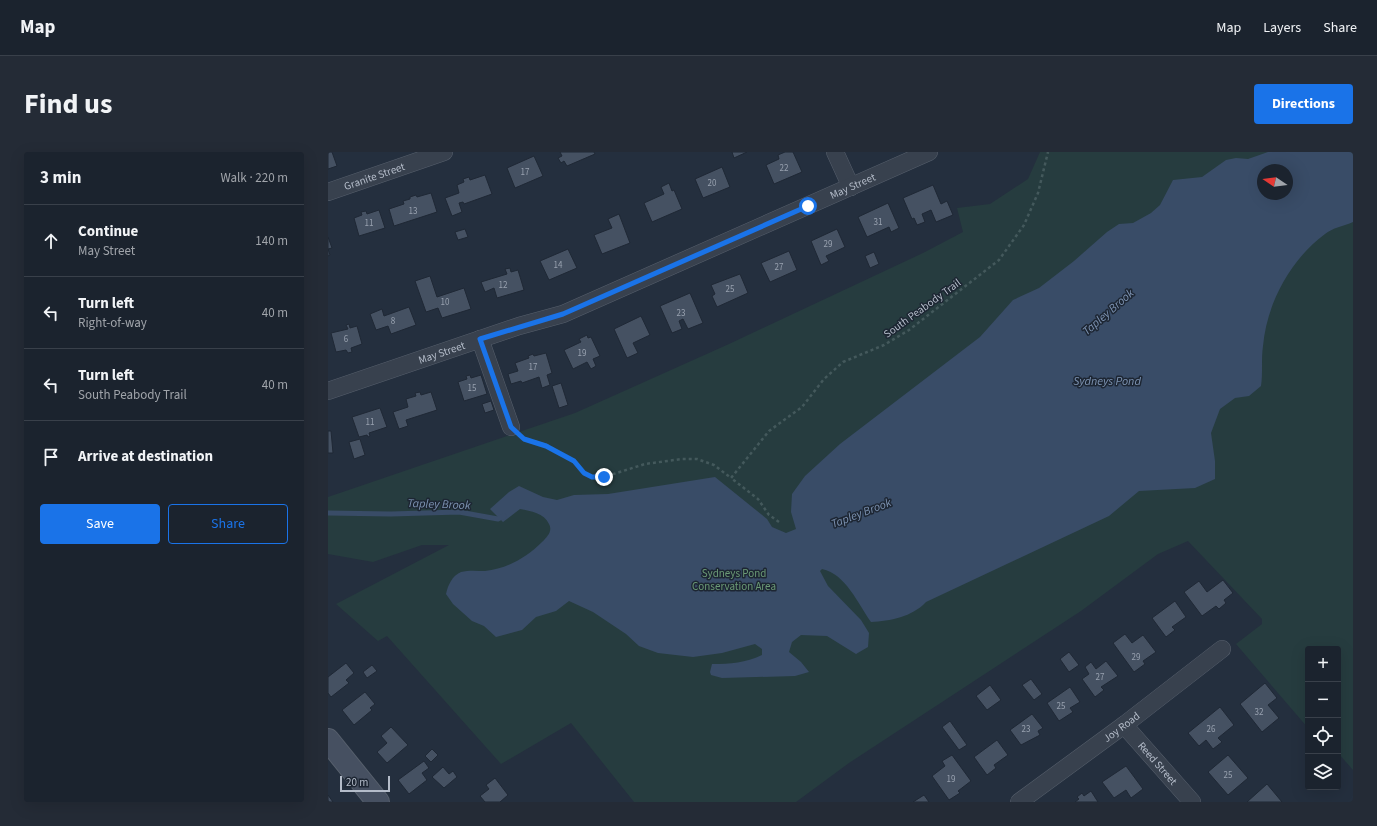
<!DOCTYPE html>
<meta charset="utf-8">
<style>
:root{--surface:#1b232e;--page:#242b36;--text:#f1f3f6;--muted:#a0a4aa;--line:#39404a;--accent:#1a73e8}
body{margin:0;font-family:"Source Sans 3",sans-serif;background:var(--page);color:var(--text)}
.controls{position:absolute;right:12px;bottom:12px;display:grid;overflow:hidden;border-radius:4px;box-shadow:0 4px 16px #0002}
.controls button{width:36px;height:36px;display:grid;place-items:center;padding:0;border:0;border-bottom:1px solid var(--line);background:var(--surface);color:var(--text);font:20px sans-serif}
.compass{position:absolute;left:929px;top:12px;width:36px;height:36px;border-radius:50%;background:var(--surface);box-shadow:0 4px 16px #0002;rotate:283deg}
.scale{position:absolute;left:12px;bottom:10px;width:50px;box-sizing:border-box;padding-left:4px;border:2px solid #b4bcc9;border-top:0;font-size:11px;line-height:14px;white-space:nowrap;color:#b4bcc9;-webkit-text-stroke:3px #1d2633;paint-order:stroke}
.stop{position:absolute;width:12px;height:12px;margin:-9px;border:3px solid #1a73e8;border-radius:50%;background:#fff}
.stop.end{background:#1a73e8;border-color:#fff;box-shadow:0 1px 4px #0008}
.list{margin:0;padding:0;list-style:none}
h2{display:flex;justify-content:space-between;align-items:center;height:52px;margin:0;padding:0 16px;font-size:17px}
h2 small{font-size:13px;font-weight:400;color:var(--muted)}
.list li{display:grid;grid-template-columns:26px 1fr auto;gap:12px;align-items:center;box-sizing:border-box;height:72px;padding:0 16px;border-top:1px solid var(--line)}
.list b{display:block;font-size:15px;white-space:nowrap}
.list p{margin:0;font-size:13px;white-space:nowrap;color:var(--muted)}
.list em{font-size:13px;font-style:normal;color:var(--muted)}
.actions{display:flex;gap:8px;padding:12px 16px}
.actions a{flex:1;padding:9px 0;border:1px solid var(--accent);border-radius:4px;text-align:center;font-size:14px;color:var(--accent)}
.actions .main{background:var(--accent);color:#fff}
.icon{flex:none;width:22px;height:22px;fill:none;stroke:currentColor;stroke-width:2;stroke-linecap:round;stroke-linejoin:round}
.map{position:relative;flex:none;width:1025px;height:650px;overflow:hidden;border-radius:4px}
header{display:flex;align-items:center;gap:24px;box-sizing:border-box;height:56px;padding:0 20px;background:var(--surface);border-bottom:1px solid var(--line)}
header strong{font-size:19px}
nav{display:flex;gap:22px;margin-inline-start:auto;font-size:14px}
.intro{display:flex;align-items:center;justify-content:space-between;box-sizing:border-box;height:96px;padding:0 24px}
h1{margin:0;font-size:28px}
.button{padding:10px 18px;border-radius:4px;background:var(--accent);color:#fff;font-size:14px;font-weight:700}
main{display:flex;gap:24px;padding:0 24px}
aside{flex:1;background:var(--surface);border-radius:4px;box-shadow:0 4px 16px #0002}
.map>svg:first-child{display:block}
.green{fill:#263c3f;fill-rule:evenodd}
.water{fill:#394c67;fill-rule:evenodd}
.lines{fill:none;stroke-linecap:round;stroke-linejoin:round}
.stream{stroke:#394c67;stroke-width:5}
.building{fill:#455162;stroke:#1f2835}
.street-casing{stroke:#565f6c;stroke-width:18}
.secondary-casing{stroke:#565f6c;stroke-width:24}
.path{stroke:#44595c;stroke-width:2.5;stroke-dasharray:3 3;stroke-linecap:butt}
.street{stroke:#38414e;stroke-width:17}
.secondary{stroke:#465061;stroke-width:22}
.route{stroke:#1a73e8;stroke-width:5}
.labels{text-anchor:middle;stroke-width:3;stroke-linejoin:round;paint-order:stroke}
.number-label{font-size:9px;fill:#98a1af}
.street-label{font-size:11px;fill:#b4bcc9;stroke:#1d2633}
.park-label{font-size:11px;fill:#6b9a76;stroke:#1d2633}
.water-label{font-size:12px;font-style:italic;fill:#7c92b1;stroke:#1d2633}
</style>
<header>
<strong>Map</strong>
<nav><a>Map</a><a>Layers</a><a>Share</a></nav>
</header>
<div class="intro"><h1>Find us</h1><a class="button">Directions</a></div>
<main>
<aside>
<h2>3 min<small>Walk · 220 m</small></h2>
<ul class="list">
<li><svg class="icon" aria-label="ahead" viewBox="0 0 24 24"><path d="M12 20V5M6 11l6-6 6 6"/></svg><div><b>Continue</b><p>May Street</p></div><em>140 m</em></li>
<li><svg class="icon" aria-label="left" viewBox="0 0 24 24"><path d="M17 20v-9H6M10 6l-5 5 5 5"/></svg><div><b>Turn left</b><p>Right-of-way</p></div><em>40 m</em></li>
<li><svg class="icon" aria-label="left" viewBox="0 0 24 24"><path d="M17 20v-9H6M10 6l-5 5 5 5"/></svg><div><b>Turn left</b><p>South Peabody Trail</p></div><em>40 m</em></li>
<li><svg class="icon" aria-label="arrive" viewBox="0 0 24 24"><path d="M6 21V4h12l-3 4 3 4H6"/></svg><div><b>Arrive at destination</b></div></li>
</ul>
<div class="actions"><a class="main">Save</a><a>Share</a></div>
</aside>
<div class="map">
<svg width="1025" height="650" viewBox="0 0 1025 650">
<rect width="100%" height="100%" fill="#242f3e"/>
<path class="green" d="M712,0H1025V618L1010,601V497H980V576L908,492L934,472V467L860,389L830,402L753,459L521,611L468,650H306L243,571L173,612L59,484L50,489L8,452L121,393H94L45,410L0,402V345L247,261L401,192L595,101L635,80L629,56L662,52L700,27ZM935,18H959V42H935Z"/>
<path class="water" d="M940,0H1025V70C1016,74 1004,76 997,82C962,108 939,151 935,194C933,207 935,220 933,234L921,244L907,246L892,257L883,281L887,309V327L867,336L811,339L781,364L598,450C584,465 562,469 543,470C530,452 518,422 494,417L492,419L500,434L533,468L541,481L540,495L528,502L499,484L473,483L464,490L461,500L473,510L481,520L467,524L394,526L383,523L382,520L384,512C403,512 417,511 434,503V497L427,492L394,501L365,505L330,501L311,494L298,482L265,460L241,449L228,459L208,465L194,478L168,485L156,474L144,469L125,452L118,442C120,433 124,424 133,420C141,418 149,419 157,419C179,417 199,405 214,390C219,385 225,379 221,372C216,361 203,359 192,357L175,370L162,357L181,340L191,334L215,345L229,348L246,343L280,342L387,325L439,367L444,375L458,381L468,377L463,360L464,342L477,324L512,292L652,185L685,148L711,136L746,109L779,80L791,72L805,71L823,61L832,53L845,28L874,25L898,8L908,6L920,7ZM935,18H959V42H935Z"/>
<g class="lines">
<path class="stream" d="M0,361L63,362L131,360L170,367L176,364"/>
</g>
<path class="building" d="M0,0H4L9,14L0,17Z
M232,0H266L267,2L239,14L236,9L233,11L230,6L234,4Z
M404,0H419L406,6Z
M457,0H465L474,20L446,32L438,13L451,7L450,3Z
M206,4L215,24L187,36L179,16Z
M394,15L402,35L375,46L367,27Z
M157,23L164,42L136,52L135,50L131,51L134,60L124,64L117,46L131,41L129,33L136,30L135,27L141,25L142,28Z
M341,31L344,39L346,38L354,57L324,70L316,51L336,42L333,35Z
M605,33L613,52L619,49L625,63L608,70L603,58L594,62L597,70L589,73L586,66L584,67L575,46Z
M103,41L109,60L66,74L61,57L76,52L75,49L82,47V45L88,43L89,45Z
M560,51L571,76L563,80L561,75L539,85L530,65Z
M51,58L57,76L31,84L26,66L34,63L33,60L38,59L39,62Z
M291,62L302,91L274,102L266,83L284,76L280,67Z
M137,77L140,85L130,88L127,80Z
M509,77L517,95L498,104L501,109L493,113L483,89Z
M0,85L4,96L0,97L2,103L0,104Z
M240,97L249,116L221,128L212,109Z
M461,99L469,118L442,130L433,111Z
M546,100L551,112L542,116L537,104Z
M182,116L183,120L190,118L196,138L169,146L166,136L157,140L153,130L179,122L177,117Z
M412,122L420,141L389,155L384,144L387,142L383,133Z
M102,124L109,145L136,136L143,157L114,166L110,156L98,160L87,129Z
M362,141L375,171L360,177L355,167L351,169L354,177L344,181L332,154Z
M81,155L88,173L63,182L60,174L48,178L42,162L54,157L56,164Z
M313,164L322,183L305,191L310,201L299,206L286,177Z
M21,172L22,176L29,174L34,192L23,196L24,200L20,201L18,198L8,200L3,181L20,177L18,173Z
M259,183L260,186L263,185L272,204L265,207L268,214L263,217L259,210L245,217L236,198L253,190L251,187Z
M218,201L224,221L219,223L222,233L214,236L211,225L194,231L193,229L183,232L180,222L190,219L187,211L201,206L200,204L205,202L206,204Z
M142,223L143,226L153,223L159,242L136,249L130,230L139,227L138,224Z
M233,231L240,253L231,256L224,234Z
M92,240L93,243L103,240L109,258L78,268L80,274L71,277L65,260L80,255L78,247L88,244L87,241Z
M163,249L166,258L157,261L154,252Z
M52,256L59,275L41,281L42,284L40,285L39,283L31,285L24,265Z
M0,279H3L5,301H0Z
M32,287L37,303L26,307L21,290Z
M895,428L905,441L896,448L898,451L891,457L888,454L874,464L856,440L871,429L879,440Z
M847,449L858,465L844,475L847,478L838,485L824,466Z
M797,482L804,491L815,483L828,500L815,509L817,512L806,520L785,491Z
M741,500L751,513L741,520L732,507Z
M778,509L790,524L773,535L776,538L767,545L754,527L761,522L757,515L763,510L768,517Z
M18,511L26,521L18,528L21,531L3,545L0,541V525Z
M44,513L49,519L39,526L35,520Z
M703,527L714,542L706,548L694,533Z
M937,531L949,546L940,553L951,566L934,580L912,552Z
M662,533L673,548L659,558L648,544Z
M742,535L752,550L742,556L745,560L731,569L719,551Z
M37,540L47,552L42,556L44,558L26,573L14,558Z
M892,555L906,573L890,586L894,590L885,597L878,588L871,594L860,581Z
M704,562L715,576L710,579L712,583L693,593L682,578Z
M622,569L639,593L631,598L614,575Z
M63,575L80,593L59,611L49,600L59,591L53,584Z
M669,588L680,603L666,613L668,616L659,623L646,605Z
M104,597L110,603L103,610L97,604Z
M624,603L643,629L630,639L632,641L621,648L604,624L617,614L614,609Z
M900,603L920,626L900,643L880,620Z
M96,609L101,616L94,621L99,628L81,642L70,628Z
M798,614L815,637L803,646L798,638L786,646L774,630Z
M115,615L121,622L125,619L129,625L116,636L104,625Z
M167,626L180,643L172,650H157L152,644L161,637L158,633Z
M939,632L954,650H919Z
M763,639L770,650H747L751,647L749,645L754,641L756,644Z
M0,643L5,650H0Z
M596,643L601,650H585Z"/>
<g class="lines">
<defs>
<g id="street">
<path d="M507,0L523,35"/>
<path id="s1" d="M0,40L116,0"/>
<path d="M152,187L183,275"/>
<path id="s2" d="M0,239L191,174L235,162L601,0"/>
<path id="s3" d="M796,573L864,650"/>
<path id="s4" d="M691,650L796,573L894,497"/>
</g>
<path id="secondary" d="M0,588L50,650"/>
</defs>
<use href="#street" class="street-casing"/>
<use href="#secondary" class="secondary-casing"/>
<path class="path" d="M195,286L219,293L246,309L256,321L264,325H276L317,312L354,307H369L386,313L403,326
M451,370L441,363L430,347L403,326L441,279L474,255L496,227L515,210L556,193L581,178L671,108L696,73L710,41L720,0"/>
<use href="#street" class="street"/>
<use href="#secondary" class="secondary"/>
</g>
<g class="lines">
<path class="route" d="M276,325H264L256,321L246,309L218,294L196,287L183,275L152,187L235,162L480,54"/>
</g>
<g class="labels">
<g class="number-label">
<text x="456" y="19">22</text>
<text x="197" y="23">17</text>
<text x="384" y="34">20</text>
<text x="85" y="62">13</text>
<text x="550" y="73">31</text>
<text x="41" y="74">11</text>
<text x="500" y="95">29</text>
<text x="230" y="116">14</text>
<text x="451" y="118">27</text>
<text x="175" y="136">12</text>
<text x="402" y="140">25</text>
<text x="117" y="153">10</text>
<text x="353" y="164">23</text>
<text x="65" y="172">8</text>
<text x="18" y="190">6</text>
<text x="254" y="204">19</text>
<text x="205" y="218">17</text>
<text x="144" y="239">15</text>
<text x="42" y="273">11</text>
<text x="808" y="508">29</text>
<text x="772" y="528">27</text>
<text x="733" y="557">25</text>
<text x="931" y="563">32</text>
<text x="698" y="580">23</text>
<text x="883" y="580">26</text>
<text x="900" y="626">25</text>
<text x="623" y="630">19</text>
</g>
<g class="street-label">
<text dy="4" stroke="none"><textPath href="#s1" startOffset="49">Granite Street</textPath></text>
<text dy="4" stroke="none"><textPath href="#s2" startOffset="564">May Street</textPath></text>
<text transform="translate(594 156) rotate(-36)" y="4">South Peabody Trail</text>
<text dy="4" stroke="none"><textPath href="#s2" startOffset="120">May Street</textPath></text>
<text dy="4" stroke="none"><textPath href="#s4" startOffset="127">Joy Road</textPath></text>
<text dy="4" stroke="none"><textPath href="#s3" startOffset="51">Reed Street</textPath></text>
</g>
<g class="park-label">
<text x="406" y="425">Sydneys Pond<tspan x="406" dy="13">Conservation Area</tspan></text>
</g>
<g class="water-label">
<text transform="translate(780 160) rotate(-41)" y="4">Tapley Brook</text>
<text x="779" y="233">Sydneys Pond</text>
<text transform="translate(111 352) rotate(2)" y="4">Tapley Brook</text>
<text transform="translate(533 361) rotate(-21)" y="4">Tapley Brook</text>
</g>
</g>
</svg>
<div class="controls">
<button>+</button>
<button>−</button>
<button><svg class="icon" aria-label="locate" viewBox="0 0 24 24"><circle cx="12" cy="12" r="6"/><path d="M12 2v4M12 18v4M2 12h4M18 12h4"/></svg></button>
<button><svg class="icon" aria-label="layers" viewBox="0 0 24 24"><path d="M12 4l9 5-9 5-9-5zM3 14l9 5 9-5"/></svg></button>
</div>
<svg class="compass" viewBox="-18 -18 36 36"><path d="M0-13l5 13h-10z" fill="#e53935"/><path d="M0 13l5-13h-10z" fill="#a0a4aa"/></svg>
<div class="scale">20 m</div>
<div class="stop" style="left:480px;top:54px"></div>
<div class="stop end" style="left:276px;top:325px"></div>
</div>
</main>
